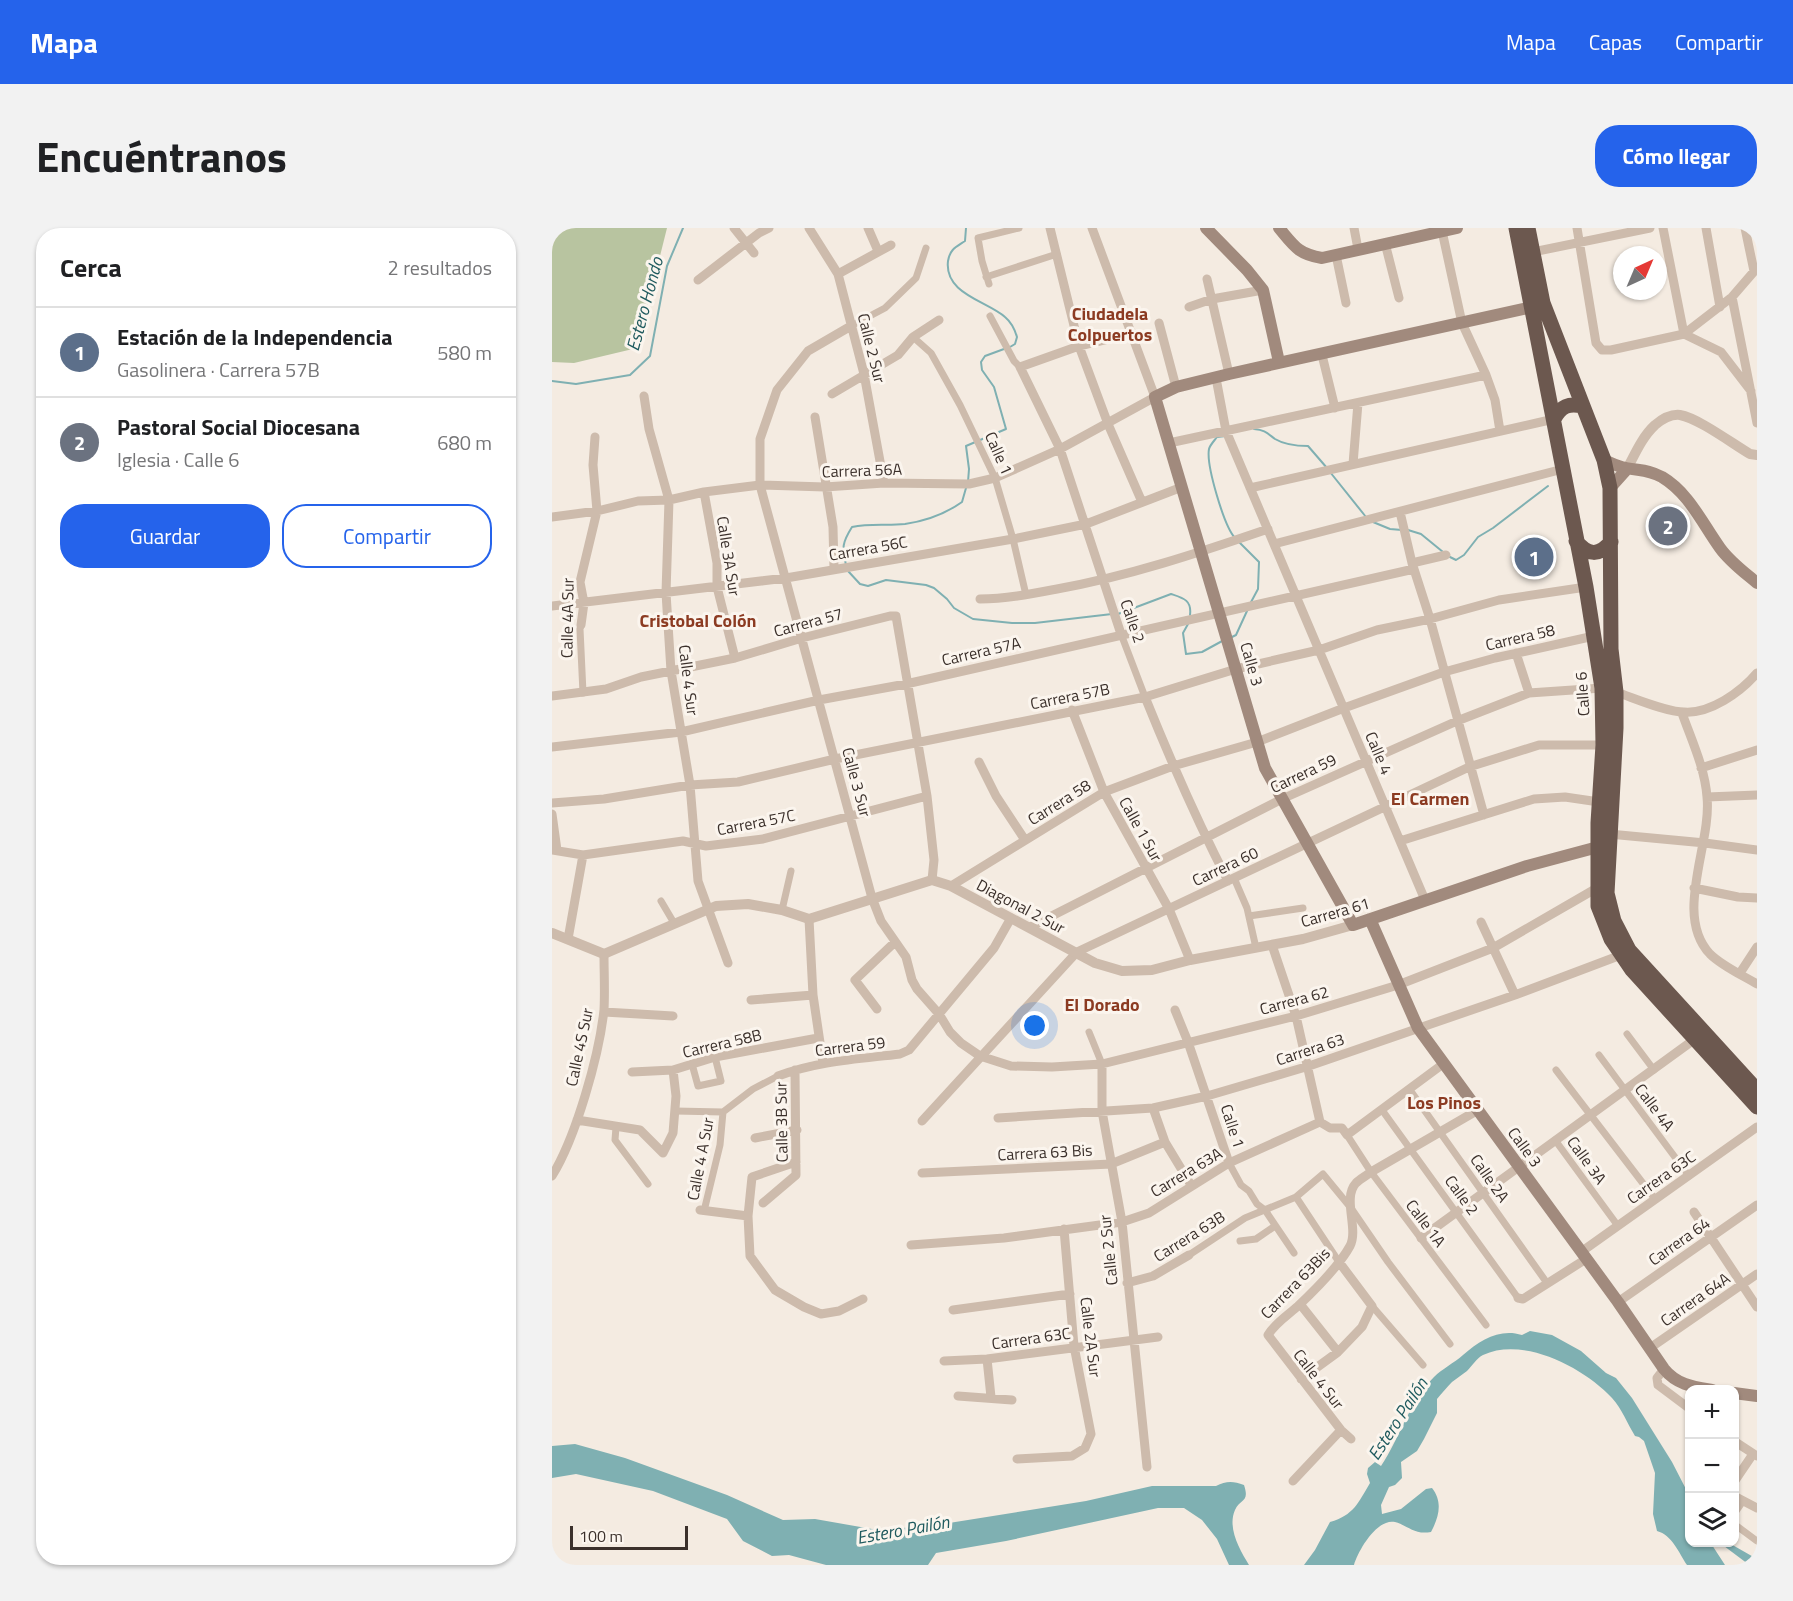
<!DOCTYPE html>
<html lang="es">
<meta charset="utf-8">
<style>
:root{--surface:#fff;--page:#f2f2f2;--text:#202124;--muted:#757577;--line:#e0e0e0;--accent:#2563eb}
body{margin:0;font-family:"Titillium Web",sans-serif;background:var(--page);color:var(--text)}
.controls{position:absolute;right:18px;bottom:18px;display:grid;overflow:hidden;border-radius:12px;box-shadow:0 2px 4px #0004}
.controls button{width:54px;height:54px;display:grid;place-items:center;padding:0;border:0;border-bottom:2px solid var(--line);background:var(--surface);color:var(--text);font:30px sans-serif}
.compass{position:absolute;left:1061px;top:18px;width:54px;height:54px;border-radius:50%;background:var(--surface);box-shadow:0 2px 4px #0004;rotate:44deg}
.scale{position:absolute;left:18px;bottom:15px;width:118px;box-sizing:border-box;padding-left:6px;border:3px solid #3b302b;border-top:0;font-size:16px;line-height:21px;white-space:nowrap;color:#3b302b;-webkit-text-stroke:4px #fbf5ee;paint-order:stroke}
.you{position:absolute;left:483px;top:798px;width:21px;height:21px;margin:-15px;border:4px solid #fff;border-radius:50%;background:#1a73e8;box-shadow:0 0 0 9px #1a73e833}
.badge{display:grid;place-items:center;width:39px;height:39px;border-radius:50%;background:var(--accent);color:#fff;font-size:20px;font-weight:700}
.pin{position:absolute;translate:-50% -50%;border:3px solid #fff;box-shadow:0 2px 6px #0006}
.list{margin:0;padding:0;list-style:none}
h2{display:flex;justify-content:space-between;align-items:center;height:78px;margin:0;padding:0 24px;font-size:26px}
h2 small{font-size:20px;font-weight:400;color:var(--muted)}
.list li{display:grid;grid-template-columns:39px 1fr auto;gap:18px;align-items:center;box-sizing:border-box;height:90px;padding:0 24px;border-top:2px solid var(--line)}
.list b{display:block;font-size:22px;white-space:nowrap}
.list p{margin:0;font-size:20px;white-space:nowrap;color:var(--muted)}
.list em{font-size:20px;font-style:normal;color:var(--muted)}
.actions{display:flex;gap:12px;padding:18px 24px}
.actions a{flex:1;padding:14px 0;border:2px solid var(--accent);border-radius:24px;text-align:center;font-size:21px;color:var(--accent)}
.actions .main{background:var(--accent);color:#fff}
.icon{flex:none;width:33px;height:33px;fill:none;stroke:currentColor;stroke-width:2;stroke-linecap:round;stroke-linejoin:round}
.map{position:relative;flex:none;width:1205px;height:1337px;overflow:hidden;border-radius:24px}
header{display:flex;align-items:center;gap:36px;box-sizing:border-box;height:84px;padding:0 30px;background:var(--accent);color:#fff}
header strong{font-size:28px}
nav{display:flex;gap:33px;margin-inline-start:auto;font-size:21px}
.intro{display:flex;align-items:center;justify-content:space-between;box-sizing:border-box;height:144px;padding:0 36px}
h1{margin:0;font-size:42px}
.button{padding:15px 27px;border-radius:24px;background:var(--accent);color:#fff;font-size:21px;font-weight:700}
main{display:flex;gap:36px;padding:0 36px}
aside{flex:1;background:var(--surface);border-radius:24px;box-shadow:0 2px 4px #0004}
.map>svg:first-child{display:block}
.green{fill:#b8c4a0}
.water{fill:#7fb0b2}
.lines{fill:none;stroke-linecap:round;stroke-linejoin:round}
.stream{stroke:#7fb0b2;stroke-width:2}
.pedestrian{stroke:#cdbbac;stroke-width:7}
.minor{stroke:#cdbbac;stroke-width:9}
.tertiary{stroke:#cdbbac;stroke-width:10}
.secondary{stroke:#a18a7d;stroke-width:12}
.trunk{stroke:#6c584f;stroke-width:15}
.labels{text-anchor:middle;stroke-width:6;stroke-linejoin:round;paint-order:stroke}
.street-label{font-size:16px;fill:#3b302b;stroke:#fbf5ee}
.water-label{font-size:18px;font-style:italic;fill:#1f5a5e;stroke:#fbf5ee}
.neighbourhood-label{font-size:18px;font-weight:bold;fill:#8c3b22;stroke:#fbf5ee}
</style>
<header>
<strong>Mapa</strong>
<nav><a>Mapa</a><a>Capas</a><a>Compartir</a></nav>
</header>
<div class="intro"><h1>Encuéntranos</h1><a class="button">Cómo llegar</a></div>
<main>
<aside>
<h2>Cerca<small>2 resultados</small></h2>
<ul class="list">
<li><span class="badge" style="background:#5c6f8a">1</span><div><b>Estación de la Independencia</b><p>Gasolinera · Carrera 57B</p></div><em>580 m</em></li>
<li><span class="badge" style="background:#6b7280">2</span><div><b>Pastoral Social Diocesana</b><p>Iglesia · Calle 6</p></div><em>680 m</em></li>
</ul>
<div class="actions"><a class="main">Guardar</a><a>Compartir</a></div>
</aside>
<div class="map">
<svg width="1205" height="1337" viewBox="0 0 1205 1337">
<rect width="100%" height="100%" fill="#f4ebe1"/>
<path class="green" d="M0,0H115L85,120L22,135L0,134Z"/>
<path class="water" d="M978,1103L1000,1107L1029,1123L1054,1145L1064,1150L1080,1170L1120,1234L1137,1267L1138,1314L1165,1315L1160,1317L1173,1337H1135C1127,1325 1120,1307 1105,1303L1101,1286L1103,1245L1092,1213L1087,1209L1083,1208C1075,1195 1070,1181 1060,1170C1032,1140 972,1108 931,1127C925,1130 920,1138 915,1143C910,1147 905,1150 900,1154C895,1159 890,1165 885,1171V1185L872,1211L865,1223L849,1234L850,1250L843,1257L837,1259L829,1277L830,1286L849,1281L874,1261L880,1260C891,1274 887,1289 879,1304C862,1307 857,1298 843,1294C825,1290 806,1323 802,1337H752L763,1322L778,1294C802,1287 806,1275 818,1255L815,1246L816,1240L823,1234L829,1238C848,1210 857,1174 882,1149C890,1141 902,1135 911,1127C928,1112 948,1100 970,1107Z
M23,1216L73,1230L175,1267L231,1292L263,1291L320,1301L372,1299L534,1273L600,1258H664C674,1253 681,1253 692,1257C698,1275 688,1270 683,1282C675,1300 688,1322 697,1337H677L665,1311L650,1292L632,1280H606L454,1313L384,1325L376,1337H274L237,1327L220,1328L191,1313L175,1291L101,1263L24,1246L0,1250V1218Z
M1168,1315H1177L1205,1331V1337L1196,1336Z"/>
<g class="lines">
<path class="stream" d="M414,0L413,13C404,19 398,21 396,33C392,66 435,73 453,89C459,94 463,102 465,109L463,116L458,119
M0,153L24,156L78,147L98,128L115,38L131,0
M702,201C713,202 715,205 723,211C733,217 745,218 756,218L775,240
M674,208L665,209C662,213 658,217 657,221C654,237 672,298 683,310
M778,244L814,289
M416,254L417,241L414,218L454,201L442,159L430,142L429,134L433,128L452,121
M821,294L838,301L850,302
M856,302L869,306L891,324
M687,314L707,334L706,361L698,376
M898,329L904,332L912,327L926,309L941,300L996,258
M294,337C290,319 290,315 300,299C319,295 335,298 353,296C374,293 393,286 410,274L414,260
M296,343L308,356L316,358L334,352L374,357L382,360L395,371L402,380L421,391L460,395H483L560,386
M566,386L619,366C631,370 640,372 638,387
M636,396L631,405L634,426L650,424L672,412
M680,409L684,407L695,383"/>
<path class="pedestrian" d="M434,49L505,26
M437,56L430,33L426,10L467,0
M438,88L462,133L468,139
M299,98L333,80L364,50L374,20
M361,109L379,125L408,177L443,250L461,311L474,367
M29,397L28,401L31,465
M569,406L593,469
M682,650L695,680L704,720
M109,673L122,695
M230,682L239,643
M697,688L751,680
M537,804L550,836
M1075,806L1102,842
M1047,827L1137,948
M140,836L146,858L169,853L163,829
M1004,842L1103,971
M858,862L995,1055
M830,882L966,1070
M123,883L171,884L201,861L226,848
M64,899L63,912L96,956
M795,907L819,944L934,1097
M1003,912L1066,998
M677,935L689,957L697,963L705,976L713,982L742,1025
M744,969L787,1034
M152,983L168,917L171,884
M688,1013L704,1011L723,998
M637,1027L693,990L744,969L771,946L799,980L836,1034L898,1116
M820,1078L871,1137
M1182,1286L1191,1273
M1182,1296L1205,1313"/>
<path class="minor" d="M182,0L202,25
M257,0L286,46L312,146L332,255
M316,0L326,23
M498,0L527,118L556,196L590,274
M802,0L806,21
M1025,0L1044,115L1050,122H1059L1132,106L1180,69L1205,40
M1111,0L1132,106L1169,124L1199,163
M1154,0L1168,79
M1193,0L1202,43
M890,3L910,95L934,147L943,172L948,203
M833,15L847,70
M981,24L1098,0
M784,27L794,75
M286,46L339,17
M655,51L677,146
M146,52L207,5L217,0
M1180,69L1205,195
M637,79L660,71L711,62
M607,95L624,159
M299,98L256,123L225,162L208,211V257L320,670L329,693L354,729L360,752L365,761L387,786L398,804L409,815L428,828L459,838L500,839L550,836L744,788L846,757L941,720L1045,660
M770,127L783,180
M664,150L674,203L873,672
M280,166L346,127L361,109L387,92
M92,168L97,201L117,272L114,365L119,443L138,557L146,653L176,735
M263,189L281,299L282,341
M617,215L934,147
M801,236L806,175
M698,260L1002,191
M152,264L165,335V359L183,430
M848,284L860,335L878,391L932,587
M0,289L45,283L86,273L117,272L152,264L208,257L273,259L332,255L417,256L443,250L508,221L603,169L540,0
M722,316L1011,241
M860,335L894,327
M428,371C454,371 479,366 505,361C577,348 646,325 716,301
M0,378L234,350L461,311L534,296L630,259
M29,397L32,375L28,354L45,283L41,237L43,209
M569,406L508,221L468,139L527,118L581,105
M964,425L977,465
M1064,464C1082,470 1114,484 1132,484C1158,486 1189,464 1205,445
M0,468L54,461L89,449L183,430L250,410L338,388H344L375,568L382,632L380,652
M593,469C618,531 645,593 676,653
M520,482L552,564L617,681L638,732
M1130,485C1139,511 1153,540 1155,569C1160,616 1121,687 1158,726C1170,738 1190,747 1205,756
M0,519L129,504L267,472L354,456L862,341
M427,534L444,568L473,612
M1149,540L1205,522
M1155,569L1205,567
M0,575L52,571L138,557L186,554L283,531L593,469L684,441L767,422L825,402L878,391L947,372L1034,359
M0,586L5,622
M1057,606L1153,615L1205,622
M848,613L982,571L1013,569L1047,574
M0,622L31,627L131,613L154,618L211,611L375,568
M399,658L552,564L621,538L705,514L792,480L892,444L943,430L1042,408
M1142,660L1186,669L1205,670
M257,691L261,767L271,835
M929,694L963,767
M478,699L730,571L905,493L977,465L1050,460
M16,711L31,627
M720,717L744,788L768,894
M1188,745L1205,719
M199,772L261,767
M325,781L303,752L343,714
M623,782L636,814L677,935
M52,784L121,788
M550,836V883L570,994L595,1239
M80,844L121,842L163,829L266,810
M226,848C265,833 307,831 348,826L357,822L442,720L459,690
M601,880L613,914L639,957
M446,890L601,880L655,868L757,838L963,767L1069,727
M25,892L88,902L111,925L121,905L124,868L121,842
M370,893L525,724L917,539L987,517H1051
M768,894L778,900H790L795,907L891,836
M203,910L245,902
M244,934L200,949L196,988L198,1028L223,1062L252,1079L269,1086L287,1083L311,1071
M370,945L559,936L613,914
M0,948C24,909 47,828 52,782C53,763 52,745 52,726
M211,975L244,947L243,842
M148,982L196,988
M1142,984L1205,1079
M869,1010L1143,811
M359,1017L452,1010L570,994L597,985L677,935L768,894
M1029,1024L1205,899
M575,1055L601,1048L637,1027
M966,1070L971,1071L1034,1031
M1066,1074L1205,977
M748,1076L786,1124
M401,1082L518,1066
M1098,1120L1205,1046
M435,1131L439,1169
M392,1133L435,1131L606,1109
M1112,1141L1105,1150L1106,1157L1138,1181
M749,1151L786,1124L810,1099L820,1078L787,1034
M406,1168L460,1172
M799,1211L789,1202L716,1107C723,1095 736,1087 746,1078C763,1062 787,1038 798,1018C807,1001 790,970 804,955C808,951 814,948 819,944L926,882
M1182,1213L1205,1228
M465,1231L520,1228L533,1220L539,1206L522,1118L512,1001
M741,1253L789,1202
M1182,1254L1201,1226
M1182,1268L1205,1280"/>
<path class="tertiary" d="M1075,241C1083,226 1090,209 1103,197C1109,192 1119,186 1128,187C1146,190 1181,216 1198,226L1205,227
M0,705L52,726L164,678L196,676L230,682L257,691L380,652L399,658L543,735L570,743L600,742L638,732L751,711L801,697"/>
<path class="secondary" d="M654,0L695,42L711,62L727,134
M727,0C742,18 746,26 770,30L905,0
M980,79L677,146L624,159L603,169L713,540L801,697L975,638L1046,619
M1052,232C1059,235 1067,239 1074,240C1088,243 1095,241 1110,249C1137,265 1150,295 1168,320C1178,334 1192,344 1205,355
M1058,260L1075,241
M818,691L866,800L1066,1074L1112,1141C1125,1157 1142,1159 1160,1162
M1182,1165L1205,1168"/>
<path class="trunk" d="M964,0L1034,359L1050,460L1051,517L1046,595V678L1059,711L1080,742L1205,879
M976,0L991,75L1052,232L1058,260L1059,421L1064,464V500L1055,665L1062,693L1077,722L1205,862
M1002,191C1009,178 1017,175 1030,178
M1024,313C1036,328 1047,328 1059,314"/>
</g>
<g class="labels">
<g class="street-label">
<text transform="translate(320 120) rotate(76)" y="6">Calle 2 Sur</text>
<text transform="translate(447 225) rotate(66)" y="6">Calle 1</text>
<text transform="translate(310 242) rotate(-2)" y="6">Carrera 56A</text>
<text transform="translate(316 320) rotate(-10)" y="6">Carrera 56C</text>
<text transform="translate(177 328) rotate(81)" y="6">Calle 3A Sur</text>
<text transform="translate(15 390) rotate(-89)" y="6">Calle 4A Sur</text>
<text transform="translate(581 393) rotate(71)" y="6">Calle 2</text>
<text transform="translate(256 394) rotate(-15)" y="6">Carrera 57</text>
<text transform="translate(968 409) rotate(-13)" y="6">Carrera 58</text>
<text transform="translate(429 423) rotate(-13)" y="6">Carrera 57A</text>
<text transform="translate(700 436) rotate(74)" y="6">Calle 3</text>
<text transform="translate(137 452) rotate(83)" y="6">Calle 4 Sur</text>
<text transform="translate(1030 466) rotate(-94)" y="6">Calle 6</text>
<text transform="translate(518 468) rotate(-11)" y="6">Carrera 57B</text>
<text transform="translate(827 525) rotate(67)" y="6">Calle 4</text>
<text transform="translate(751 545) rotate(-25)" y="6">Carrera 59</text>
<text transform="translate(305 554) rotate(75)" y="6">Calle 3 Sur</text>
<text transform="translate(507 574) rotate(-32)" y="6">Carrera 58</text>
<text transform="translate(204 594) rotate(-11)" y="6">Carrera 57C</text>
<text transform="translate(589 601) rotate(61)" y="6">Calle 1 Sur</text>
<text transform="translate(673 638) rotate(-25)" y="6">Carrera 60</text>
<text transform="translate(469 678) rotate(28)" y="6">Diagonal 2 Sur</text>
<text transform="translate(783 684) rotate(-16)" y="6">Carrera 61</text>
<text transform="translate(742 772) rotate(-15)" y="6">Carrera 62</text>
<text transform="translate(170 815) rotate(-13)" y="6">Carrera 58B</text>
<text transform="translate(298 818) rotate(-7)" y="6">Carrera 59</text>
<text transform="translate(27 819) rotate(-78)" y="6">Calle 4S Sur</text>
<text transform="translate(758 821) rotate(-18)" y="6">Carrera 63</text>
<text transform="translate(1103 879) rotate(53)" y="6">Calle 4A</text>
<text transform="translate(229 894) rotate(-91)" y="6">Calle 3B Sur</text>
<text transform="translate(681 898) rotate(72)" y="6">Calle 1</text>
<text transform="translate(973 919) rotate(54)" y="6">Calle 3</text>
<text transform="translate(493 924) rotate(-3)" y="6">Carrera 63 Bis</text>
<text transform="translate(148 931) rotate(-79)" y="6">Calle 4 A Sur</text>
<text transform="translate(1035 932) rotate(54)" y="6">Calle 3A</text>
<text transform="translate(634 944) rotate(-31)" y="6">Carrera 63A</text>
<text transform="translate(1109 949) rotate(-35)" y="6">Carrera 63C</text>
<text transform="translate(938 950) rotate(55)" y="6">Calle 2A</text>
<text transform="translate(910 967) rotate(54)" y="6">Calle 2</text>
<text transform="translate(874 995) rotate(53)" y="6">Calle 1A</text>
<text transform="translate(637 1008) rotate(-32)" y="6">Carrera 63B</text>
<text transform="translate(1127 1013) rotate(-35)" y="6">Carrera 64</text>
<text transform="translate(556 1022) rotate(-96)" y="6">Calle 2 Sur</text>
<text transform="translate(743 1055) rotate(-46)" y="6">Carrera 63Bis</text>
<text transform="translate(1143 1071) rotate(-35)" y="6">Carrera 64A</text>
<text transform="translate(539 1109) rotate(83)" y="6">Calle 2A Sur</text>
<text transform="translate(479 1110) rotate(-8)" y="6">Carrera 63C</text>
<text transform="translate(767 1151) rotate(52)" y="6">Calle 4 Sur</text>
</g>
<g class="water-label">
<text transform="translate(93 76) rotate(-75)" y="6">Estero Hondo</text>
<text transform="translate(846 1191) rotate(-57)" y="6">Estero Pailón</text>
<text transform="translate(351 1302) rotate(-10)" y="6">Estero Pailón</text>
</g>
<g class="neighbourhood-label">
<text x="558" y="92">Ciudadela<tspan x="558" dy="21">Colpuertos</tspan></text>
<text x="146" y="399">Cristobal Colón</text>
<text x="878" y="577">El Carmen</text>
<text x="550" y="783">El Dorado</text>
<text x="892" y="881">Los Pinos</text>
</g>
</g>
</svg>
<div class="controls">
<button>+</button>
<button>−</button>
<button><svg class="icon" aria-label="layers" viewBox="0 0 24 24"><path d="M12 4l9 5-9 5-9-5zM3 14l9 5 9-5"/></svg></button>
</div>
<svg class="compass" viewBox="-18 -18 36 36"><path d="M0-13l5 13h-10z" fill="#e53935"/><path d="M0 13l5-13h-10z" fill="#757577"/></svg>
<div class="scale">100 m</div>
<div class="you"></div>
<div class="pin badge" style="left:982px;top:329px;background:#5c6f8a">1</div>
<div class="pin badge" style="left:1116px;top:298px;background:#6b7280">2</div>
</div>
</main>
